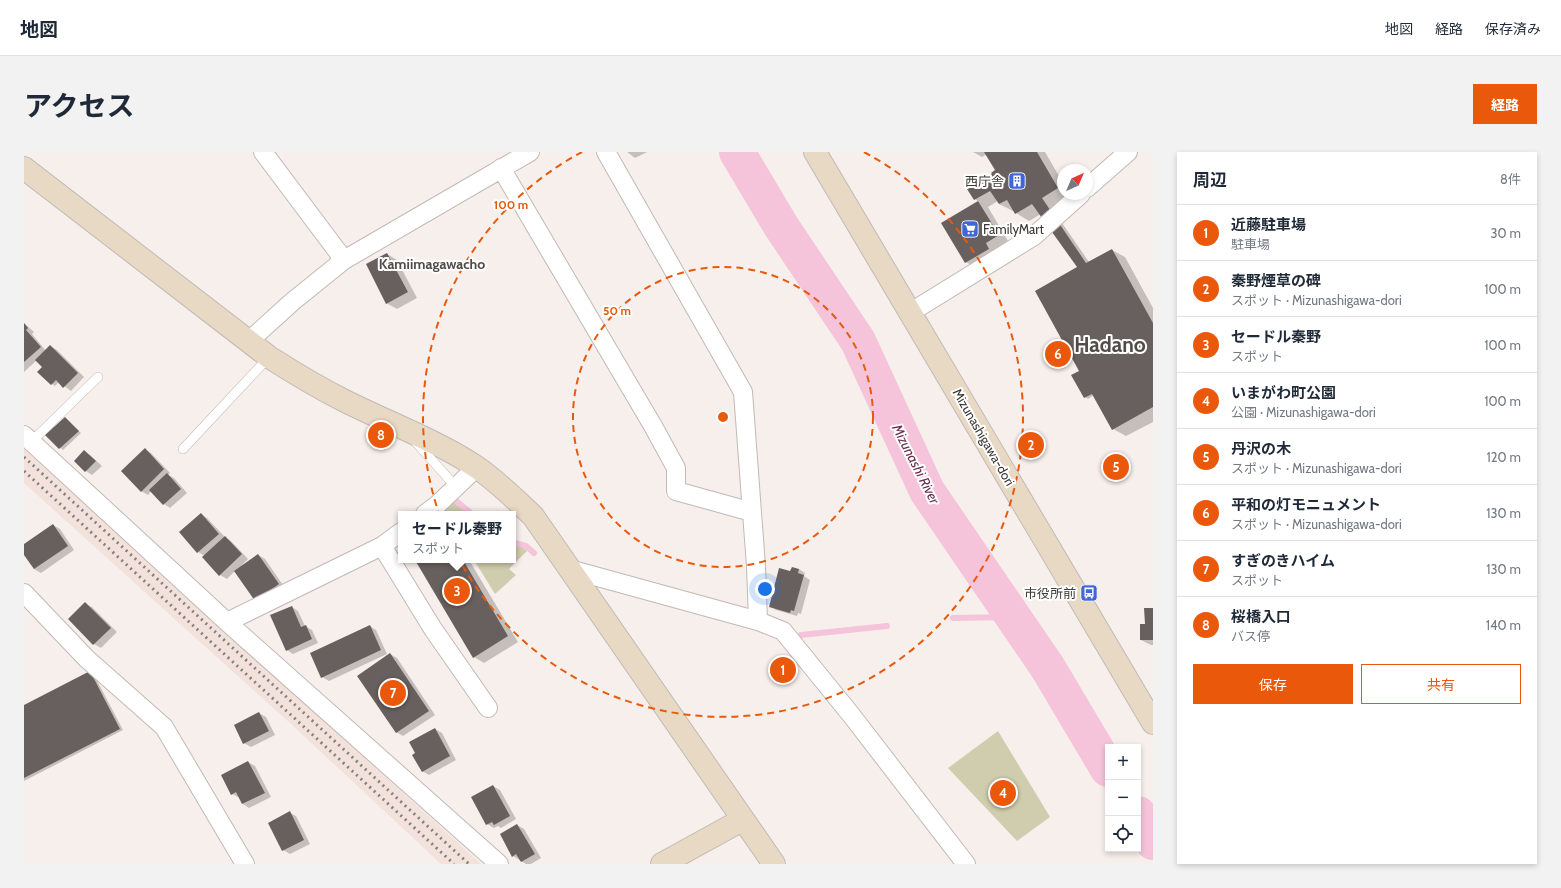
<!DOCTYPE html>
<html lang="ja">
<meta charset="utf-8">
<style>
:root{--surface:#fff;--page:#f2f2f3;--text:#1f2937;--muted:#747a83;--line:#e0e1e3;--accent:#ea580c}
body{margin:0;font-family:Cabin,"Noto Sans JP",sans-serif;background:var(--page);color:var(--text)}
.controls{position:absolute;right:12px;bottom:12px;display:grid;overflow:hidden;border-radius:0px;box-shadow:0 2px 6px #0003}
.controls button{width:36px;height:36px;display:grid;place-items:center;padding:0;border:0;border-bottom:1px solid var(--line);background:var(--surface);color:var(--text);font:20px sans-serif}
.compass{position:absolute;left:1033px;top:12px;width:36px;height:36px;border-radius:50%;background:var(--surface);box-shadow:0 2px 6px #0003;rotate:44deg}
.you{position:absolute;left:741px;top:437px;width:14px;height:14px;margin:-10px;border:3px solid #fff;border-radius:50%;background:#1a73e8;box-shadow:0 0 0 6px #1a73e833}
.badge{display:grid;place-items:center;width:26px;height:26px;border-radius:50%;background:var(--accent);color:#fff;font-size:13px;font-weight:700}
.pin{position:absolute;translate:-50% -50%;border:2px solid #fff;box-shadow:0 1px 4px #0006}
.popup{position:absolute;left:374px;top:359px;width:118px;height:52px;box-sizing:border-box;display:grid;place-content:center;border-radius:0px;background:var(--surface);filter:drop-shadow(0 1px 3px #0005);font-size:13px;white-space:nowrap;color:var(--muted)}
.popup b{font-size:15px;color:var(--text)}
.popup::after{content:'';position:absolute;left:50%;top:100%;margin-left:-8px;border:8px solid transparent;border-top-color:var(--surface)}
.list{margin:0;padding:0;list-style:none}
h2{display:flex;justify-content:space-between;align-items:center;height:52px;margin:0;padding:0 16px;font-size:17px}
h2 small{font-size:13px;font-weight:400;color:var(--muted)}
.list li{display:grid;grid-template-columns:26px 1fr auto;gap:12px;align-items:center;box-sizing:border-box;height:56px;padding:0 16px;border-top:1px solid var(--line)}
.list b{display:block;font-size:15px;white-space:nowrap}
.list p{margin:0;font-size:13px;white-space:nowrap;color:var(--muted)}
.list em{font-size:13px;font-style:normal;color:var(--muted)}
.actions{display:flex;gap:8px;padding:12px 16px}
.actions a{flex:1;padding:9px 0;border:1px solid var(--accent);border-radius:0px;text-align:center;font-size:14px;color:var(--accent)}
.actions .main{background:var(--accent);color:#fff}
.icon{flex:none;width:22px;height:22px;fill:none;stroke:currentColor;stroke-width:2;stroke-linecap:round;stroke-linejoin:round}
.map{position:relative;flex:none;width:1129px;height:712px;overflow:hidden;border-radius:0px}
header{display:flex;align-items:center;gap:24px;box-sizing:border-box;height:56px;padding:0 20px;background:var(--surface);border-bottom:1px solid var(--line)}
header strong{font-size:19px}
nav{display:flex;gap:22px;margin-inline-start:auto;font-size:14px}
.intro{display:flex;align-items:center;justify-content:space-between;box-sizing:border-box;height:96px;padding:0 24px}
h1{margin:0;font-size:28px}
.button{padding:10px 18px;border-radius:0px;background:var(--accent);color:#fff;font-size:14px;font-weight:700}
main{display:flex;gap:24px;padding:0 24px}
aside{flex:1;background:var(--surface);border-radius:0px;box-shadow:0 2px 6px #0003}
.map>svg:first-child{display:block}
.built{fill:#f2e2db}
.green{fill:#d0ccae}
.shadow{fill:#0003}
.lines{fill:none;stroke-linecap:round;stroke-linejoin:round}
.stream{stroke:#f5c4da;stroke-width:6}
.river{stroke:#f5c4da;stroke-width:36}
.building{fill:#67605f}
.lane-casing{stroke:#c1b9b5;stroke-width:10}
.street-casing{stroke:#c1b9b5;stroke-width:20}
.secondary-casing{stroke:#c1b9b5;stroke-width:24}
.lane{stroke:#fff;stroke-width:9}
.street{stroke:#fff;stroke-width:18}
.secondary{stroke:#e8d9c4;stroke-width:22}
.rail{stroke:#86817e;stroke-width:3;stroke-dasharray:2 4;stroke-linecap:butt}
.ring{fill:none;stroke:#e8590c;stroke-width:2;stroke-dasharray:7 5}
.labels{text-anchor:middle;stroke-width:4;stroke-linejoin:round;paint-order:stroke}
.poi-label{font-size:13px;fill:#3c3937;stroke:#fff;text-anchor:end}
.street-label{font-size:13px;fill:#3c3937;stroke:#fff}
.neighbourhood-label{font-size:14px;font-weight:bold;fill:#524c49;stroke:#fff}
.water-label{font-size:14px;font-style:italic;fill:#6a2f4d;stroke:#fff}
.town-label{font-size:21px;font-weight:bold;fill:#524c49;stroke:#fff}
.centre{fill:#e8590c;stroke:#fff;stroke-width:2}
.ring-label{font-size:12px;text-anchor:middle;font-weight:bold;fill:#e8590c;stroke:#fff;stroke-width:4;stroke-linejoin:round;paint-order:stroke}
</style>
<header>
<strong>地図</strong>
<nav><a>地図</a><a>経路</a><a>保存済み</a></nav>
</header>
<div class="intro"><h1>アクセス</h1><a class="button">経路</a></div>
<main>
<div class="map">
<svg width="1129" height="712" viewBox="0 0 1129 712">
<rect width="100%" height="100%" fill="#f7efeb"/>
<path class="built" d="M0,295L283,553L457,712H417L267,572L0,331Z"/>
<path class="green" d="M429,349L444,362H421L419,359Z
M489,393H496L503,399L485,417L492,423L471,442L450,408H489Z
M974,579L1026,665L993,689L924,616Z"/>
<path class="shadow" d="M603,0H623L611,6Z
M949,0H1021L1039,31V42H1045L1047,44L1027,55L1065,110L1088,98L1101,105L1129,156V270L1102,284L1089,277L1070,243L1064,247L1061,245L1055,220V116L1017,62L1005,69L992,61L990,58L989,59L975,52L974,49L964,55L984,89L971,97L975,103L952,116L942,110L918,71L955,50L951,47L945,37L969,23L973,19L963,2L958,5Z
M363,102L373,108L393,146L373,157L362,151Z
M0,171L10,180L8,182L22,199L26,194L33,198L60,225L47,239L35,230L31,234L28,232L19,215L13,208L0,220Z
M41,266L57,281L39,298L23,283Z
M121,297L127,301L146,321L144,323L150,326L163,341L146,356L140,352L127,339L124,343L117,339Z
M60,300L67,304L78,314L68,323L62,319L51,309Z
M177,362L183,366L201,385L207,389L224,407L217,414V415L234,403L241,407L261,436L238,452L211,419L203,427L196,423L180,405L181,404L174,400L156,380Z
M29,373L36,377L50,398L17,421L10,417L0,402V393Z
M392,408H445L494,490L460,511L450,505Z
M775,417L781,421L780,424L786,428L777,462L774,461L773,464L752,458L746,454L767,421Z
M61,452L68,455L93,480L77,496L70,492L45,467Z
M268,455L274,459L281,474L288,478L294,491L269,502L263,498Z
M1129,457V493H1127L1117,488Z
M346,474L352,478L363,502L305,529L298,525Z
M366,502L373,506L411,563L379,584L372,580Z
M69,521L99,578L0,629V554Z
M235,561L242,565L251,583L227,595L220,591Z
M411,577L418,581L432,608L405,623L398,619Z
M224,610L231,614L247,645L225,656L219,652L216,646L208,642Z
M469,634L476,638L492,667L477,676L474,674L470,676L463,672Z
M266,661L272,664L286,692L266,702L259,698Z
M493,673L500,677L517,706L507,712H502L489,704Z"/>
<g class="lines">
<path class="stream" d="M431,348L448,362
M489,390L502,394L510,401
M929,466L990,465
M777,483L863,474"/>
<path class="river" d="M713,0L757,74L834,189L903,339L1024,516L1084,617
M1114,662L1124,678L1129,690"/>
</g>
<path class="building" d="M960,0H1013L1034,36L1018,46L1062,111L1088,97L1129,171V255L1088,278L1068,242L1060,246L1047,223L1055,219L1011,139L1053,115L1008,52L991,62L983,48L975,52L966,39L950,48L943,37L968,22L967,21L971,18Z
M954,49L975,83L962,91L965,97L941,111L917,71Z
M363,101L384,140L362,152L342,112Z
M0,171L4,176L2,178L17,195L0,210Z
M26,193L54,221L39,236L32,228L27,233L13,220L18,215L11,208Z
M41,265L55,279L35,297L21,283Z
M121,296L140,317L117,340L97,319Z
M60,298L72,309L61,320L50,309Z
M143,321L157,337L139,353L125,338Z
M177,361L195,382L173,401L155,380Z
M29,372L44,394L10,417L0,403V392Z
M201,384L218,402L195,424L178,405Z
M234,402L255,432L231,449L210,419Z
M391,408H439L484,484L449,506Z
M768,415L775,417L774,421L780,423L770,459L767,458L766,461L745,455L755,416L766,419Z
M61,450L87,476L69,493L44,467Z
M268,454L277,475L282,473L288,487L262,499L246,463Z
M1120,456H1129V488H1116V472H1121Z
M346,473L357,498L297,526L286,501Z
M366,501L405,559L372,581L333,524Z
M66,519L96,577L0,626V553Z
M235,560L245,579L219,592L210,573Z
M411,576L426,604L398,620L388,603L391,601L385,590Z
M224,609L241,641L218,652L212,640L207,643L197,623Z
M469,633L486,664L470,673L468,670L462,673L447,645Z
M266,659L280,688L258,699L244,671Z
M493,672L511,702L497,710L492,702L488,705L476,682Z"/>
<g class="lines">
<defs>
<path id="lane" d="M390,288L432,335
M7,290L74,225
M159,297L245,205"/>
<path id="street" d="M239,0L320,108
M582,0L719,240L732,414L734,469
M477,16L629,274L652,316V339L728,360
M1063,36L1104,0
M887,160L1010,84L1057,42
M225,189L268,150L320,108L506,0
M0,283L203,470L475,712
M401,362L413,353L453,315
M358,394L409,477L464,556
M545,417L734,469L759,479L828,564L942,712
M0,441L63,507L140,575L221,712
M203,470L358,394L377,380"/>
<path id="secondary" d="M791,0L1129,571
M0,16L245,205C270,221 295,236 321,249C365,271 411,288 451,314C472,328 491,347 509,364L750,712
M638,712L718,668"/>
</defs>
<use href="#lane" class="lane-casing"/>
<use href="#street" class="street-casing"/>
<use href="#secondary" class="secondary-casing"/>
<use href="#lane" class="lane"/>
<use href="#street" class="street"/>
<use href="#secondary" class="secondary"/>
<path class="rail" d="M0,305L445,712
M0,319L430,712"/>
</g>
<g class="ring">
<circle cx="699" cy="265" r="150"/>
<path d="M840 0A300 300 0 1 1 558 0"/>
</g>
<defs>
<symbol id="building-square" viewBox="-11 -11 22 22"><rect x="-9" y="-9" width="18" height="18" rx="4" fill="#4166d8" stroke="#fff"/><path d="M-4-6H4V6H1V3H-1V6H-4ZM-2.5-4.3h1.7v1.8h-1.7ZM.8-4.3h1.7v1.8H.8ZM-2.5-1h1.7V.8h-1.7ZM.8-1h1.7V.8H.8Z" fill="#fff"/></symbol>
<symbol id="supermarket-square" viewBox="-11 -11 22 22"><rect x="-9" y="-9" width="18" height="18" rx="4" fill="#4166d8" stroke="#fff"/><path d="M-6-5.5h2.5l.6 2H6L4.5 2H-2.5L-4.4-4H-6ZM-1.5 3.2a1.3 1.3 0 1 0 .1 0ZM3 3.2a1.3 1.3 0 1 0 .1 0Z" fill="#fff"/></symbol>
<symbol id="bus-square" viewBox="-11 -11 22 22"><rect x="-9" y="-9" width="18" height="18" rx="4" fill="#4166d8" stroke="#fff"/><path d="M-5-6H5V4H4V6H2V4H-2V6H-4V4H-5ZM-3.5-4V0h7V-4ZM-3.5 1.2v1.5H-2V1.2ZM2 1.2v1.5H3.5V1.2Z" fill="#fff"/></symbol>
</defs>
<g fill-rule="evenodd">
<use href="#building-square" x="983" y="19" width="20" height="20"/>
<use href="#supermarket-square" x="936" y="67" width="20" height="20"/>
<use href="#bus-square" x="1055" y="431" width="20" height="20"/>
</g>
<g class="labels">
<g class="poi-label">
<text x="980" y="34">西庁舎</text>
<text x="959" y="82" text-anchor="start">FamilyMart</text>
<text x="1052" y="446">市役所前</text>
</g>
<g class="street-label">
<text transform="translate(960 285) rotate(60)" y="5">Mizunashigawa-dori</text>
</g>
<g class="neighbourhood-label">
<text x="408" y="117">Kamiimagawacho</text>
</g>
<g class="water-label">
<text transform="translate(892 312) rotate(63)" y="5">Mizunashi River</text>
</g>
<g class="town-label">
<text x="1086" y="200">Hadano</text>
</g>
</g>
<circle cx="699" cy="265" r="6" class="centre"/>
<g class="ring-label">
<text x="487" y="57">100 m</text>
<text x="593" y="163">50 m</text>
</g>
</svg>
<div class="controls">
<button>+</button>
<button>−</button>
<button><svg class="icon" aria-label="locate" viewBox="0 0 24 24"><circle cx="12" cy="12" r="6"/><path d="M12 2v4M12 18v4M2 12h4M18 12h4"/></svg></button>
</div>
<svg class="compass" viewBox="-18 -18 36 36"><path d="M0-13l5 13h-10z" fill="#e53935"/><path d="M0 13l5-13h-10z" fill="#747a83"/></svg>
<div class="you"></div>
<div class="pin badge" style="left:759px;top:518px">1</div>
<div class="pin badge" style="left:1007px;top:293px">2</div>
<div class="pin badge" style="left:433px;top:439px">3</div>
<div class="popup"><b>セードル秦野</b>スポット</div>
<div class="pin badge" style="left:979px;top:641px">4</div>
<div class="pin badge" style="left:1092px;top:315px">5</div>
<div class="pin badge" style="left:1034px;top:202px">6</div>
<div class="pin badge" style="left:369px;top:541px">7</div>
<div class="pin badge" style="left:357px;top:283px">8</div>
</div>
<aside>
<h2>周辺<small>8件</small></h2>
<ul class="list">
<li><span class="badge">1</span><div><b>近藤駐車場</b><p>駐車場</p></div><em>30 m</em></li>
<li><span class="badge">2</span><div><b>秦野煙草の碑</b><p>スポット · Mizunashigawa-dori</p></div><em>100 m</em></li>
<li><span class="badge">3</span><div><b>セードル秦野</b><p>スポット</p></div><em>100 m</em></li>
<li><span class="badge">4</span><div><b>いまがわ町公園</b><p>公園 · Mizunashigawa-dori</p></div><em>100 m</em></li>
<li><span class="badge">5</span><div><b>丹沢の木</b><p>スポット · Mizunashigawa-dori</p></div><em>120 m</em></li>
<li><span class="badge">6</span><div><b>平和の灯モニュメント</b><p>スポット · Mizunashigawa-dori</p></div><em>130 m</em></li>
<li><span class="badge">7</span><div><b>すぎのきハイム</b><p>スポット</p></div><em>130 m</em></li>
<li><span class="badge">8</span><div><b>桜橋入口</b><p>バス停</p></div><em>140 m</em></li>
</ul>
<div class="actions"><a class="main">保存</a><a>共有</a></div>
</aside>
</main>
